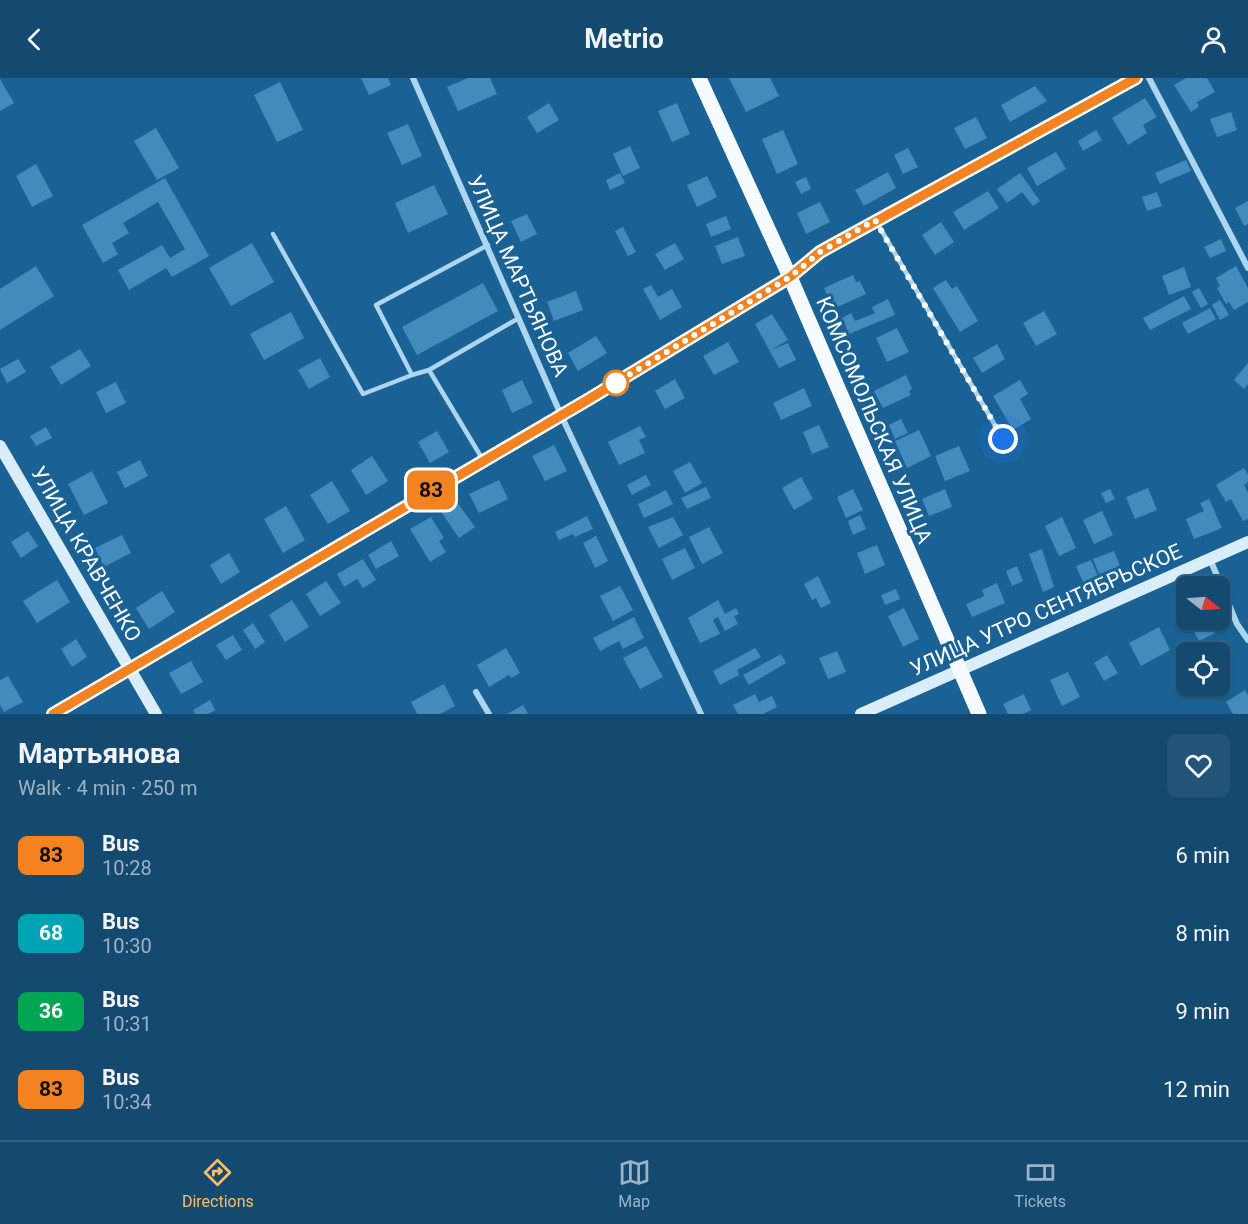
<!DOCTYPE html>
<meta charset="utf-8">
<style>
body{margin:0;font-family:Roboto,sans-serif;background:#215478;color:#f1f3f6;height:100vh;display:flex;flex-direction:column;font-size:22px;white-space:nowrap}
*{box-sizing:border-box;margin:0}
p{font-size:20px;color:#9db3c3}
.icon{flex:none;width:33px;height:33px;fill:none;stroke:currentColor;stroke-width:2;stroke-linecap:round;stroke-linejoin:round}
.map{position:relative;height:636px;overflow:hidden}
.sheet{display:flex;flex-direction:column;background:#144a70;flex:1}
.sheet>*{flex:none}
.badge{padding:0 12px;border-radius:9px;font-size:21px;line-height:39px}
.needle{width:39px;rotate:107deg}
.fabs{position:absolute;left:1176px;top:498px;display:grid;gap:12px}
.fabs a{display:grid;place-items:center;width:54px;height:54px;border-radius:9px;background:#144a70;box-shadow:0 2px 4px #0004,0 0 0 2px #336283;font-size:30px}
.you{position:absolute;width:30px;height:30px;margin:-15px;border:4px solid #fff;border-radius:50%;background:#1a73e8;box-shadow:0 0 0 9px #1a73e833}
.map>.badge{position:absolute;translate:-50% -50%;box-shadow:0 0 0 3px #fff}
.round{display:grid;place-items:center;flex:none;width:63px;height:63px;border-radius:9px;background:#215478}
.summary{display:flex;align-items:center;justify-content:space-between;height:102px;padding:0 18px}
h1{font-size:28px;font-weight:700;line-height:45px}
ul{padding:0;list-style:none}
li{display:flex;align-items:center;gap:18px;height:78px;padding:0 18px}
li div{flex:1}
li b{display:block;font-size:22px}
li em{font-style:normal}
li .badge{min-width:66px;font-weight:700;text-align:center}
header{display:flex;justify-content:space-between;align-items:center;height:78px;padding:0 18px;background:#144a70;font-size:27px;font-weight:700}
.tab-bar{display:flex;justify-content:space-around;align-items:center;height:84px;border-top:2px solid #336283;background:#144a70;font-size:16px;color:#9db3c3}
.tab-bar a{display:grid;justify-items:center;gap:3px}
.tab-bar .current{color:#ffbe6b}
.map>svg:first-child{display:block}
</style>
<header><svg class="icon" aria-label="back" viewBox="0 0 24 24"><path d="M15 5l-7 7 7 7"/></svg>Metrio<svg class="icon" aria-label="person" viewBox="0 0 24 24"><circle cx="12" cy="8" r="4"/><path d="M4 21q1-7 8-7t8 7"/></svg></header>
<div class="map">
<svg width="1248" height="636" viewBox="0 0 1248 636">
<rect width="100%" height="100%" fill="#1a6295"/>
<path fill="#438bbc" d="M 361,0 L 388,0 L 391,7 L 369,17 Z
M 468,0 L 490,0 L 497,16 L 458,33 L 447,9 Z
M 729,0 L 770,0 L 779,18 L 746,34 Z
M 1186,0 L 1207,0 L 1215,14 L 1197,24 L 1199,29 L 1191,34 L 1174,7 Z
M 0,1 L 14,25 L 0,33 Z
M 280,4 L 303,52 L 277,64 L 254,17 Z
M 1035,8 L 1047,23 L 1010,44 L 1001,27 Z
M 1145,20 L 1157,39 L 1143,47 L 1147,55 L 1128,67 L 1112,40 Z
M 549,25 L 559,42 L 537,55 L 527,39 Z
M 677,25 L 690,56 L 672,64 L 658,33 Z
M 1231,34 L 1237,52 L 1217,59 L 1210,41 Z
M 976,39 L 987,60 L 965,71 L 954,50 Z
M 408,46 L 422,78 L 402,87 L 387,55 Z
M 156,50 L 179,90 L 157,102 L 134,63 Z
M 783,52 L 798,86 L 777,96 L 762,61 Z
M 1096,52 L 1102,62 L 1083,73 L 1078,63 Z
M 630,68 L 640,90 L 623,98 L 613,76 Z
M 908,70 L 918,89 L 903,96 L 894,77 Z
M 1056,74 L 1066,91 L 1037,108 L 1027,90 Z
M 1186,82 L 1191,93 L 1160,106 L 1155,95 Z
M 36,86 L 53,118 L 32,129 L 16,98 Z
M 888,94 L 896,110 L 864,128 L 855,112 Z
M 620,95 L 625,105 L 610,112 L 606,102 Z
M 1020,95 L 1040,123 L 1033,128 L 1022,114 L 1007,125 L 997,111 Z
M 707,98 L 717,119 L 697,129 L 687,107 Z
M 806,99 L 811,111 L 801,116 L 795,104 Z
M 165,100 L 209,178 L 172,199 L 166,190 L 129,212 L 118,192 L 162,167 L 170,180 L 185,171 L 158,124 L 123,145 L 129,155 L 112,165 L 118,176 L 103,185 L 82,147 Z
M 434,107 L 448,136 L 408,155 L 395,125 Z
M 988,113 L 999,130 L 964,152 L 953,134 Z
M 1157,114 L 1162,128 L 1147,133 L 1142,119 Z
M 1248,123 L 1248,146 L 1244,148 L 1235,130 Z
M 820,124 L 830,144 L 806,156 L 797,135 Z
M 527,136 L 537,156 L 521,164 L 511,143 Z
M 726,138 L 731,151 L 711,159 L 706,146 Z
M 941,144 L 954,164 L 935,177 L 922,157 Z
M 623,149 L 636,174 L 628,178 L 615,153 Z
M 738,159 L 745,178 L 722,186 L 715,168 Z
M 1221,161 L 1226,173 L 1210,180 L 1204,169 Z
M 252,165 L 274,204 L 231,228 L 209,190 Z
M 675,165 L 684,181 L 665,192 L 655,176 Z
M 36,188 L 54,218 L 0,252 L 0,211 Z
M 1236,188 L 1248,210 L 1248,224 L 1234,232 L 1229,224 L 1226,226 L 1217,210 L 1220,208 L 1216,200 Z
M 1184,189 L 1191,209 L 1169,217 L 1162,198 Z
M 853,197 L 856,204 L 860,203 L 866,216 L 833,231 L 824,210 Z
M 946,202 L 952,211 L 957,208 L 978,243 L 960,254 L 933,210 Z
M 483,205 L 498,233 L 417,277 L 402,249 Z
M 651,207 L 658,219 L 672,211 L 682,229 L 660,242 L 643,211 Z
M 1199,210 L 1208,226 L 1201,230 L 1192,214 Z
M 576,213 L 583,232 L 554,243 L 547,224 Z
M 1184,218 L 1191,231 L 1150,252 L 1143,240 Z
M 888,221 L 895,237 L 849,256 L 842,240 L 851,235 L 855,243 L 875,235 L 872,229 Z
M 1220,222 L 1229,237 L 1220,242 L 1212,227 Z
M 1210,230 L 1216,241 L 1188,256 L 1182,245 Z
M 1044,233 L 1057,256 L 1036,268 L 1023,245 Z
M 291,234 L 304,260 L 264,282 L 250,256 Z
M 772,236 L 788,262 L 771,272 L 788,265 L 796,282 L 779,290 L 755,246 Z
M 897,250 L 909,274 L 887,284 L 876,260 Z
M 596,258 L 607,275 L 578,293 L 568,275 Z
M 728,264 L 739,284 L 714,297 L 703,278 Z
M 997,266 L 1005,281 L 982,295 L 973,280 Z
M 80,271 L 91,288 L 61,307 L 50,289 Z
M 320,280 L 330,299 L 309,311 L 298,292 Z
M 18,281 L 26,294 L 7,305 L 0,291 Z
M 1248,285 L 1248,306 L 1244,311 L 1234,302 Z
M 906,297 L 912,311 L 909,313 L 911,317 L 883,330 L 874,313 Z
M 675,301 L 685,320 L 665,331 L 655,313 Z
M 522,302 L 533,325 L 512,335 L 502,312 Z
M 1020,302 L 1028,316 L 1020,321 L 1031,341 L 1013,352 L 993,318 Z
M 116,304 L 126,325 L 106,335 L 96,314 Z
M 804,310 L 812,328 L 781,342 L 773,325 Z
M 901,341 L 908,355 L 895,361 L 889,347 Z
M 819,347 L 829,369 L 812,376 L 803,354 Z
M 640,348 L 646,359 L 639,362 L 645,375 L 619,387 L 608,364 Z
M 46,349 L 52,360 L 36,368 L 30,358 Z
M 919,352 L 931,378 L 907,390 L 895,363 Z
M 437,353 L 449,374 L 430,385 L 418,364 Z
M 554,367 L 567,393 L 545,403 L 532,378 Z
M 959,368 L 970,393 L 945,403 L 935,378 Z
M 372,378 L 388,403 L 366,417 L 351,392 Z
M 140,382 L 148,398 L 125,410 L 117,394 Z
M 690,384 L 702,405 L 685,415 L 673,393 Z
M 1244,390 L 1248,397 L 1248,404 L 1244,407 L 1248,415 L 1248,441 L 1243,443 L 1231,421 L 1226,424 L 1216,407 Z
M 92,393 L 108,425 L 84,437 L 68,406 Z
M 646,397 L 651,407 L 632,417 L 627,407 Z
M 801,399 L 813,421 L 794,432 L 782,410 Z
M 499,402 L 508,421 L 479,435 L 469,416 Z
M 332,403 L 350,433 L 328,446 L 310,417 Z
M 706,409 L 711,420 L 687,431 L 681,420 Z
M 1148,410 L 1157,432 L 1135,441 L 1126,419 Z
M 853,411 L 863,432 L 846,440 L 837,419 Z
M 945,411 L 952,429 L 929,438 L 922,421 Z
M 1110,411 L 1115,421 L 1106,425 L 1101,415 Z
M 666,412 L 673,426 L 644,440 L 638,426 Z
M 1209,421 L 1222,450 L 1194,461 L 1186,441 L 1204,433 L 1200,425 Z
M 457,424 L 475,449 L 459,460 L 442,435 Z
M 286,428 L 305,462 L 283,475 L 264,441 Z
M 1102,433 L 1113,457 L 1094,466 L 1083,442 Z
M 860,437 L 866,451 L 853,457 L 848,443 Z
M 587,438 L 593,451 L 575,459 L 573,456 L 559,462 L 555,454 Z
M 431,439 L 444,460 L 439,463 L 446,474 L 430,484 L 410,451 Z
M 673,439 L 683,457 L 659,470 L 648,449 Z
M 1062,439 L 1076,470 L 1059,478 L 1045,448 Z
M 709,449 L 723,475 L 702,486 L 689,459 Z
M 28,453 L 38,468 L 21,480 L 11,464 Z
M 122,457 L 131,475 L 104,489 L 95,470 Z
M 596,458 L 608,483 L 595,490 L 583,465 Z
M 391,463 L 399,478 L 376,491 L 368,477 Z
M 877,467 L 885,487 L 865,496 L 857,475 Z
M 685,470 L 695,490 L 672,502 L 662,481 Z
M 1042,471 L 1054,509 L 1043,514 L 1029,476 Z
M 1114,473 L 1120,488 L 1099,496 L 1093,481 Z
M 229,475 L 240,494 L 221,506 L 210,487 Z
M 363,481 L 376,502 L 363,510 L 357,501 L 344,509 L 337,496 Z
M 1091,482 L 1098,498 L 1083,504 L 1076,488 Z
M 1017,488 L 1023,503 L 1012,508 L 1006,493 Z
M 818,498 L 831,525 L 821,530 L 816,520 L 812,522 L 804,506 Z
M 57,502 L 70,524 L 37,545 L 23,523 Z
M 326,503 L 341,525 L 320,538 L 306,516 Z
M 997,505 L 1005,525 L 972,539 L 966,526 L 984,518 L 982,512 Z
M 620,508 L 633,532 L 613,543 L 600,518 Z
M 896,511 L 900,521 L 885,527 L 881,517 Z
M 162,513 L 175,534 L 149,551 L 136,530 Z
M 292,522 L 309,549 L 285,564 L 269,537 Z
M 718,522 L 725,536 L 736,530 L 739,536 L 734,538 L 738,546 L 725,553 L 718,539 L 713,542 L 720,556 L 700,565 L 688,540 Z
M 904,530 L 919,561 L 903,569 L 888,538 Z
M 634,539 L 644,560 L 623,571 L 619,563 L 600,573 L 593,560 Z
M 1188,542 L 1208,542 L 1215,555 L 1199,563 Z
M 253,545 L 265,564 L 255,571 L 243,552 Z
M 1159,549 L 1170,572 L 1141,588 L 1129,565 Z
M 233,557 L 242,572 L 226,582 L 216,567 Z
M 76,561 L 87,579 L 72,589 L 61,571 Z
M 646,568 L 663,599 L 640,611 L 623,580 Z
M 506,570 L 520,595 L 511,600 L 509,597 L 489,609 L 477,587 Z
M 755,570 L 761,579 L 737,592 L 739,597 L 720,607 L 713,593 Z
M 837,573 L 846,594 L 828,601 L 819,580 Z
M 781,576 L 786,585 L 749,607 L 743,597 Z
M 1107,577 L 1118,595 L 1104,603 L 1094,585 Z
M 191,583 L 203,604 L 181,616 L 169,595 Z
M 1068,594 L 1080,619 L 1062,628 L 1050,602 Z
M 8,598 L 23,624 L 4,634 L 0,627 L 0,602 Z
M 444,606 L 455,628 L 440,636 L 417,636 L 411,624 Z
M 1245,612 L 1248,617 L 1248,636 L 1233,636 L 1226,624 Z
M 755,616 L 759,624 L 772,618 L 777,629 L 763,636 L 738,636 L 733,627 Z
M 1024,616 L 1031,632 L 1023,636 L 1008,636 L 1003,626 Z
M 210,622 L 215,632 L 208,636 L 195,636 L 193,632 Z
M 523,627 L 528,636 L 507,636 Z"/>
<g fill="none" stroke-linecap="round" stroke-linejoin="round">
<path stroke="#add5f0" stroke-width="4.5" d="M 876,143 L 1003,361
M 273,156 L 363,316 L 412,297
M 488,167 L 376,227 L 412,297 L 429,292 L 519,240
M 429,292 L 483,382"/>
<path stroke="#add5f0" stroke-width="6" d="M 413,0 L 561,337 L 701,636
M 1149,0 L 1248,190
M 1210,481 L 1237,546 L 1248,562
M 476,614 L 489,636
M 53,636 L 589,321 L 790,199 L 820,174 L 1136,0"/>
<path stroke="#daedfb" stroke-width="12" d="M 0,368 L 156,636
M 861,636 L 1248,464"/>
<path stroke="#f5fbff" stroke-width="15" d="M 699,0 L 790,199 L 979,636"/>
</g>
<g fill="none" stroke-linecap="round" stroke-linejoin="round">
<g stroke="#fff" stroke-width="14">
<path id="line" d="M 53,636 L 589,321 L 790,199 L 820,174 L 1136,0"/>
</g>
<use href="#line" stroke="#f58220" stroke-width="9"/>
<path stroke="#fff" stroke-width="6" stroke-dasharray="0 10.8" d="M 616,305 L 609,309 L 790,199 L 820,174 L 875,142 L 1003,361"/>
</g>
<circle fill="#fff" stroke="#f58220" stroke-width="3" cx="616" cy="305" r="12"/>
<g text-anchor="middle" stroke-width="6" stroke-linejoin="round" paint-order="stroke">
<g font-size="21" fill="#fff" stroke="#1a6295">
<text transform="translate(518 198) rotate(66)" y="7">УЛИЦА МАРТЬЯНОВА</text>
<text transform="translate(874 342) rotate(67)" y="7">КОМСОМОЛЬСКАЯ УЛИЦА</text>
<text transform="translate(86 476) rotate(60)" y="7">УЛИЦА КРАВЧЕНКО</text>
<text transform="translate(1046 532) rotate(-24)" y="7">УЛИЦА УТРО СЕНТЯБРЬСКОЕ</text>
</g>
</g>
</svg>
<div class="fabs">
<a><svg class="needle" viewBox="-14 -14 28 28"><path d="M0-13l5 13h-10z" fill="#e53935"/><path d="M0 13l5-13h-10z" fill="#9db3c3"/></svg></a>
<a><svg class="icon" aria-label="locate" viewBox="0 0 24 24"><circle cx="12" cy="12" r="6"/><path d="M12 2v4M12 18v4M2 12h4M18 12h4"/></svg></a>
</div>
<div class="you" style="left:1003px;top:361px"></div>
<b class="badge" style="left:431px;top:412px;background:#f58220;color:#111">83</b>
</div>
<section class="sheet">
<div class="summary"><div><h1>Мартьянова</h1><p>Walk · 4 min · 250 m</p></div><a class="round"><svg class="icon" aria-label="heart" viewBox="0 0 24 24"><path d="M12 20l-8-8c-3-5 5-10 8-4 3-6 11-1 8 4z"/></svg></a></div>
<ul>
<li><span class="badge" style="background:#f58220;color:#111">83</span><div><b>Bus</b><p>10:28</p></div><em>6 min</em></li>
<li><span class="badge" style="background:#00a3b4;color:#fff">68</span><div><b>Bus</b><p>10:30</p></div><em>8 min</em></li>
<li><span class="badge" style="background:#00a651;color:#fff">36</span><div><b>Bus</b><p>10:31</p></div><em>9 min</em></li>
<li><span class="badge" style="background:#f58220;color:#111">83</span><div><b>Bus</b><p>10:34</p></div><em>12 min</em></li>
</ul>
</section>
<nav class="tab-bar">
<a class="current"><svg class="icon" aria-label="directions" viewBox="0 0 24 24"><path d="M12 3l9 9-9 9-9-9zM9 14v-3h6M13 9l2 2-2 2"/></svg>Directions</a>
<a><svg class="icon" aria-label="map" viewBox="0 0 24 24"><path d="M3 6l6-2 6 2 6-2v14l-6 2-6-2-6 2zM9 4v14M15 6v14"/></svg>Map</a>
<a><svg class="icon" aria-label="tickets" viewBox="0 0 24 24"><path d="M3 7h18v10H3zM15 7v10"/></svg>Tickets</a>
</nav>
